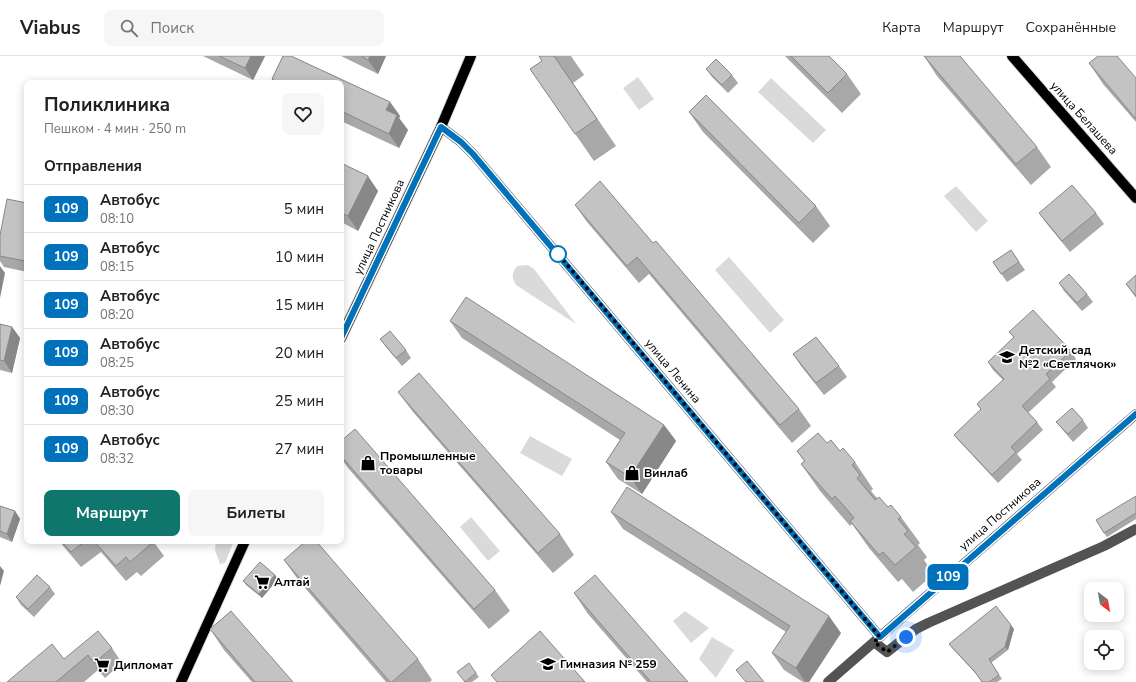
<!DOCTYPE html>
<html lang="ru">
<meta charset="utf-8">
<style>
body{margin:0;font-family:"Nunito Sans",sans-serif;background:#f6f6f6;color:#202124;height:100vh;display:flex;flex-direction:column;font-size:15px;white-space:nowrap}
*{box-sizing:border-box;margin:0}
p{font-size:13px;color:#757577}
.icon{flex:none;width:22px;height:22px;fill:none;stroke:currentColor;stroke-width:2;stroke-linecap:round;stroke-linejoin:round}
.map{position:relative;flex:1;overflow:hidden}
.panel{position:absolute;left:24px;top:24px;width:320px;height:464px;display:flex;flex-direction:column;background:#fff;border-radius:8px;box-shadow:0 2px 10px #0003}
.panel>*{flex:none}
.badge{padding:0 8px;border-radius:6px;font-size:14px;line-height:26px}
.needle{width:26px;rotate:149deg}
.fabs{position:absolute;left:1084px;top:526px;display:grid;gap:8px}
.fabs a{display:grid;place-items:center;width:40px;height:40px;border-radius:8px;background:#fff;box-shadow:0 2px 10px #0003;font-size:20px}
.you{position:absolute;width:20px;height:20px;margin:-10px;border:3px solid #fff;border-radius:50%;background:#1a73e8;box-shadow:0 0 0 6px #1a73e833}
.map>.badge{position:absolute;translate:-50% -50%;box-shadow:0 0 0 2px #fff}
h2{padding:0 20px;font-size:15px;line-height:36px}
.round{display:grid;place-items:center;flex:none;width:42px;height:42px;border-radius:8px;background:#f6f6f6}
.headline{display:flex;align-items:center;justify-content:space-between;height:68px;padding:0 20px}
h1{font-size:19px;font-weight:700;line-height:30px}
.cta{display:flex;gap:8px;margin-top:auto;padding:8px 20px}
.cta a{flex:1;height:46px;border-radius:8px;background:#0f766e;color:#fff;font-size:16px;font-weight:700;line-height:46px;text-align:center}
.cta a+a{background:#f6f6f6;color:#202124}
ul{padding:0;list-style:none}
li{display:flex;align-items:center;gap:12px;height:48px;padding:0 20px;border-top:1px solid #e0e0e0}
li div{flex:1}
li b{display:block;font-size:15px}
li em{font-style:normal}
li .badge{min-width:44px;font-weight:700;text-align:center}
header{display:flex;align-items:center;gap:24px;box-sizing:border-box;height:56px;padding:0 20px;background:#fff;border-bottom:1px solid #e0e0e0}
header strong{font-size:19px}
nav{display:flex;gap:22px;margin-inline-start:auto;font-size:14px}
.search{width:280px;height:36px;background:#f6f6f6;display:flex;align-items:center;gap:10px;box-sizing:border-box;padding:0 14px;border-radius:8px;color:#757577;font-size:15px}
.map>svg:first-child{display:block}
</style>
<header>
<strong>Viabus</strong>
<div class="search"><svg class="icon" aria-label="search" viewBox="0 0 24 24"><circle cx="10" cy="10" r="6"/><path d="M15 15l6 6"/></svg>Поиск</div>
<nav><a>Карта</a><a>Маршрут</a><a>Сохранённые</a></nav>
</header>
<div class="map">
<svg width="1136" height="626" viewBox="0 0 1136 626">
<rect width="100%" height="100%" fill="#fff"/>
<path fill="#dadada" d="M 638,21 L 654,43 L 639,54 L 623,32 Z
M 771,22 L 826,74 L 813,87 L 758,36 Z
M 956,130 L 988,165 L 976,176 L 944,140 Z
M 729,201 L 784,264 L 770,277 L 715,214 Z
M 528,209 L 534,213 L 576,268 L 516,229 C 511,221 512,217 517,210 Z
M 530,380 L 572,403 L 562,420 L 520,397 Z
M 471,461 L 500,495 L 488,505 L 460,471 Z
M 216,485 L 234,485 L 225,507 L 220,508 L 215,494 Z
M 685,555 L 709,572 L 691,587 L 673,565 Z
M 712,581 L 734,594 L 716,622 L 699,603 Z"/>
<g fill="none" stroke-linecap="round" stroke-linejoin="round">
<g stroke="#dbdbdb" stroke-width="12">
<path id="major" d="M 1012,0 L 1136,142
M 341,282 L 441,71 L 471,0
M 181,626 L 245,485"/>
</g>
<path stroke="#535353" stroke-width="10" d="M 441,71 L 461,86 L 473,98 L 880,581
M 874,586 L 887,596 L 916,573 L 928,567 L 1104,490 L 1136,473
M 828,626 L 1136,358"/>
<use href="#major" stroke="#000" stroke-width="10"/>
</g>
<path fill="#a8a8a8" d="M 203,0 L 265,0 L 253,24 Z
M 283,0 L 291,0 L 390,46 L 400,60 L 399,62 L 408,74 L 399,92 L 341,65 L 341,27 L 273,27 L 273,25 L 272,23 Z
M 341,0 L 386,0 L 378,18 Z
M 539,0 L 571,0 L 584,19 L 573,27 L 616,90 L 594,105 L 530,13 L 542,5 Z
M 785,0 L 829,0 L 847,18 L 861,38 L 842,57 Z
M 924,0 L 1037,91 L 1051,111 L 1031,129 L 937,20 Z
M 1089,7 L 1136,22 L 1136,66 L 1103,28 Z
M 706,13 L 732,19 L 738,27 L 728,37 L 712,21 Z
M 689,56 L 816,150 L 830,170 L 813,187 L 703,76 Z
M 341,107 L 378,135 L 358,175 L 343,167 L 341,165 Z
M 27,147 L 27,216 L 4,211 L 0,205 L 0,179 Z
M 575,149 L 653,187 L 799,353 L 811,370 L 792,387 L 649,218 L 639,227 L 587,166 Z
M 1039,157 L 1096,157 L 1104,168 L 1070,196 L 1047,168 Z
M 1011,194 L 1025,214 L 1007,226 L 993,206 Z
M 1136,219 L 1136,242 L 1126,228 Z
M 1059,227 L 1087,238 L 1093,246 L 1082,255 L 1064,235 Z
M 450,265 L 664,369 L 676,385 L 642,438 L 618,423 L 606,406 L 620,384 L 462,282 Z
M 0,268 L 12,271 L 20,282 L 12,317 L 0,314 Z
M 1009,276 L 1071,295 L 1076,303 L 1052,326 L 1056,331 L 1028,357 L 1037,366 L 1043,374 L 1017,398 L 1022,404 L 998,427 L 960,386 L 954,379 L 981,354 L 977,348 L 1003,324 L 993,314 L 988,306 L 1014,282 Z
M 380,283 L 406,294 L 411,302 L 402,310 L 386,291 Z
M 793,298 L 839,310 L 847,321 L 824,339 L 801,310 Z
M 398,336 L 560,478 L 574,499 L 553,517 L 413,356 Z
M 1083,364 L 1088,372 L 1073,386 L 1062,373 L 1056,366 Z
M 341,385 L 495,534 L 510,555 L 489,573 L 348,412 L 341,402 Z
M 827,387 L 840,395 L 855,406 L 873,433 L 871,435 L 877,442 L 901,461 L 920,487 L 918,489 L 927,501 L 924,504 L 934,518 L 913,536 L 902,523 L 898,526 L 869,492 L 852,468 L 850,470 L 820,435 L 801,408 L 804,405 L 797,395 Z
M 1136,440 L 1136,463 L 1107,481 L 1104,477 Z
M 0,450 L 15,455 L 20,463 L 12,486 L 0,481 Z
M 611,456 L 841,577 L 809,626 L 803,626 L 784,614 L 772,597 L 786,576 L 623,473 Z
M 59,485 L 153,485 L 164,500 L 141,520 L 137,516 L 126,525 L 101,496 L 81,511 Z
M 284,504 L 418,603 L 432,624 L 430,626 L 386,626 L 299,525 Z
M 275,519 L 278,523 L 262,542 L 246,529 L 243,525 Z
M 50,531 L 55,538 L 34,561 L 21,549 L 16,541 Z
M 574,537 L 688,626 L 647,626 L 588,558 Z
M 210,573 L 293,626 L 252,626 L 224,594 Z
M 1014,573 L 1008,594 L 991,607 L 1002,623 L 997,626 L 982,626 L 977,619 L 952,592 L 949,588 Z
M 112,592 L 122,607 L 105,622 L 98,614 L 84,626 L 7,626 L 64,603 Z
M 476,617 L 479,621 L 472,626 L 465,626 Z"/>
<path fill="#888" d="M 251,0 L 265,0 L 253,24 L 245,12 Z
M 370,0 L 386,0 L 378,18 L 368,4 Z
M 390,46 L 400,60 L 399,62 L 408,74 L 399,92 L 389,78 L 386,54 Z
M 368,120 L 378,135 L 358,175 L 348,160 Z
M 27,197 L 27,208 L 25,205 Z
M 0,210 L 5,217 L 0,242 Z
M 12,271 L 20,282 L 12,317 L 4,305 Z
M 664,369 L 676,385 L 642,438 L 630,421 Z
M 15,455 L 20,463 L 12,486 L 7,478 Z
M 0,510 L 4,515 L 0,530 Z
M 275,519 L 278,523 L 262,542 L 259,538 Z
M 829,560 L 841,577 L 809,626 L 805,626 L 796,612 Z
M 1011,569 L 1014,573 L 1008,594 L 1005,591 Z"/>
<path fill="#c3c3c3" stroke="#888" d="M 219,0 L 251,0 L 245,12 Z
M 283,0 L 291,0 L 390,46 L 386,54 L 397,59 L 389,78 L 341,55 L 341,27 L 273,27 L 274,24 L 272,23 Z
M 361,0 L 370,0 L 368,4 Z
M 539,0 L 554,0 L 597,63 L 575,78 L 530,13 L 542,5 Z
M 791,0 L 829,0 L 847,18 L 828,37 Z
M 924,0 L 960,0 L 1037,91 L 1016,108 Z
M 1098,0 L 1117,0 L 1136,22 L 1136,63 L 1089,7 Z
M 716,3 L 732,19 L 722,29 L 706,13 Z
M 706,39 L 816,150 L 799,167 L 689,56 Z
M 341,107 L 368,120 L 348,160 L 341,157 Z
M 600,125 L 653,187 L 656,185 L 799,353 L 780,369 L 637,201 L 627,210 L 575,149 Z
M 1072,129 L 1096,157 L 1062,185 L 1039,157 Z
M 7,143 L 27,147 L 27,197 L 25,205 L 0,200 L 0,179 Z
M 1011,194 L 1019,206 L 1001,218 L 993,206 Z
M 1069,218 L 1087,238 L 1077,247 L 1059,227 Z
M 1136,219 L 1136,240 L 1126,228 Z
M 466,241 L 664,369 L 630,421 L 606,406 L 625,377 L 450,265 Z
M 1033,254 L 1071,295 L 1046,318 L 1050,323 L 1022,350 L 1037,366 L 1011,391 L 1016,396 L 992,419 L 954,379 L 981,353 L 977,348 L 1004,323 L 988,306 L 1014,281 L 1009,276 Z
M 0,268 L 12,271 L 4,305 L 0,304 Z
M 390,275 L 406,294 L 396,302 L 380,283 Z
M 816,281 L 839,310 L 816,327 L 793,298 Z
M 419,317 L 560,478 L 538,497 L 398,336 Z
M 1072,352 L 1083,364 L 1068,378 L 1056,366 Z
M 355,373 L 495,534 L 474,553 L 341,400 L 341,385 Z
M 818,377 L 827,387 L 831,384 L 840,395 L 843,392 L 855,406 L 852,409 L 860,419 L 857,422 L 875,444 L 879,441 L 888,451 L 891,449 L 901,461 L 898,463 L 908,475 L 904,478 L 916,491 L 895,509 L 883,496 L 879,499 L 850,465 L 854,462 L 845,451 L 835,440 L 832,443 L 801,408 L 805,405 L 797,395 Z
M 627,431 L 829,560 L 796,612 L 772,597 L 790,570 L 611,456 Z
M 1136,440 L 1136,457 L 1104,477 L 1096,464 Z
M 0,450 L 15,455 L 7,478 L 0,475 Z
M 61,485 L 85,485 L 71,496 Z
M 94,485 L 153,485 L 153,486 L 130,506 L 126,501 L 116,510 Z
M 306,485 L 316,485 L 418,603 L 392,626 L 390,626 L 284,504 Z
M 260,506 L 275,519 L 259,538 L 243,525 Z
M 37,519 L 50,531 L 28,553 L 16,541 Z
M 595,519 L 688,626 L 651,626 L 574,537 Z
M 996,550 L 1011,569 L 1005,591 L 989,603 L 999,619 L 989,626 L 982,626 L 975,616 L 949,588 Z
M 231,555 L 293,626 L 255,626 L 210,573 Z
M 98,575 L 112,592 L 94,607 L 88,599 L 56,626 L 7,626 L 52,588 L 64,603 Z
M 540,575 L 585,626 L 497,626 L 491,619 Z
M 747,605 L 764,626 L 746,626 L 736,614 Z
M 469,607 L 476,617 L 465,626 L 457,616 Z"/>
<g fill="none" stroke-linecap="round" stroke-linejoin="round">
<g stroke="#fff" stroke-width="9">
<path id="line" d="M 341,282 L 441,71 L 461,86 L 473,98 L 880,581 L 1136,358"/>
</g>
<use href="#line" stroke="#0072bc" stroke-width="6"/>
<path stroke="#000" stroke-width="4" stroke-dasharray="0 7.2" d="M 558,198 L 554,193 L 880,581 L 874,586 L 887,596 L 906,581"/>
</g>
<defs>
<g id="school-bare" transform="scale(1.2)"><path d="M0-5L7-2L0 1L-7-2ZM-4 1L0 2.5L4 1V4Q0 6-4 4Z" fill="#000" stroke="#fff" stroke-width="2.5" paint-order="stroke"/></g>
<g id="shop-bare" transform="scale(1.2)"><path d="M-5-2.5h2.3a2.7 3.5 0 0 1 5.4 0H5L5.5 6h-11ZM-1.5-2.5h3a1.5 2.3 0 0 0-3 0Z" fill="#000" stroke="#fff" stroke-width="2.5" paint-order="stroke"/></g>
<g id="supermarket-bare" transform="scale(1.2)"><path d="M-6-5.5h2.5l.6 2H6L4.5 2H-2.5L-4.4-4H-6ZM-1.5 3.2a1.3 1.3 0 1 0 .1 0ZM3 3.2a1.3 1.3 0 1 0 .1 0Z" fill="#000" stroke="#fff" stroke-width="2.5" paint-order="stroke"/></g>
</defs>
<g fill-rule="evenodd">
<use href="#school-bare" x="1007" y="301"/>
<use href="#shop-bare" x="368" y="407"/>
<use href="#shop-bare" x="632" y="417"/>
<use href="#supermarket-bare" x="262" y="526"/>
<use href="#school-bare" x="548" y="608"/>
<use href="#supermarket-bare" x="102" y="609"/>
</g>
<circle fill="#fff" stroke="#0072bc" stroke-width="2" cx="558" cy="198" r="8"/>
<g text-anchor="middle" stroke-width="3.5" stroke-linejoin="round" paint-order="stroke">
<g font-size="12" fill="#000" stroke="#fff">
<text transform="translate(1084 62) rotate(48)" y="4">улица Белашева</text>
<text transform="translate(379 171) rotate(-65)" y="4">улица Постникова</text>
<text transform="translate(673 315) rotate(50)" y="4">улица Ленина</text>
<text transform="translate(1000 458) rotate(-41)" y="4">улица Постникова</text>
</g>
<g font-size="12" font-weight="bold" fill="#000" stroke="#fff" text-anchor="start">
<text x="1019" y="298">Детский сад<tspan x="1019" dy="14">№2 «Светлячок»</tspan></text>
<text x="380" y="404">Промышленные<tspan x="380" dy="14">товары</tspan></text>
<text x="644" y="421">Винлаб</text>
<text x="274" y="530">Алтай</text>
<text x="560" y="612">Гимназия № 259</text>
<text x="114" y="613">Дипломат</text>
</g>
</g>
</svg>
<div class="fabs">
<a><svg class="needle" viewBox="-14 -14 28 28"><path d="M0-13l5 13h-10z" fill="#e53935"/><path d="M0 13l5-13h-10z" fill="#757577"/></svg></a>
<a><svg class="icon" aria-label="locate" viewBox="0 0 24 24"><circle cx="12" cy="12" r="6"/><path d="M12 2v4M12 18v4M2 12h4M18 12h4"/></svg></a>
</div>
<div class="you" style="left:906px;top:581px"></div>
<b class="badge" style="left:948px;top:521px;background:#0072bc;color:#fff">109</b>
<section class="panel">
<div class="headline"><div><h1>Поликлиника</h1><p>Пешком · 4 мин · 250 m</p></div><a class="round"><svg class="icon" aria-label="heart" viewBox="0 0 24 24"><path d="M12 20l-8-8c-3-5 5-10 8-4 3-6 11-1 8 4z"/></svg></a></div>
<h2>Отправления</h2>
<ul>
<li><span class="badge" style="background:#0072bc;color:#fff">109</span><div><b>Автобус</b><p>08:10</p></div><em>5 мин</em></li>
<li><span class="badge" style="background:#0072bc;color:#fff">109</span><div><b>Автобус</b><p>08:15</p></div><em>10 мин</em></li>
<li><span class="badge" style="background:#0072bc;color:#fff">109</span><div><b>Автобус</b><p>08:20</p></div><em>15 мин</em></li>
<li><span class="badge" style="background:#0072bc;color:#fff">109</span><div><b>Автобус</b><p>08:25</p></div><em>20 мин</em></li>
<li><span class="badge" style="background:#0072bc;color:#fff">109</span><div><b>Автобус</b><p>08:30</p></div><em>25 мин</em></li>
<li><span class="badge" style="background:#0072bc;color:#fff">109</span><div><b>Автобус</b><p>08:32</p></div><em>27 мин</em></li>
</ul>
<div class="cta"><a>Маршрут</a><a>Билеты</a></div>
</section>
</div>
